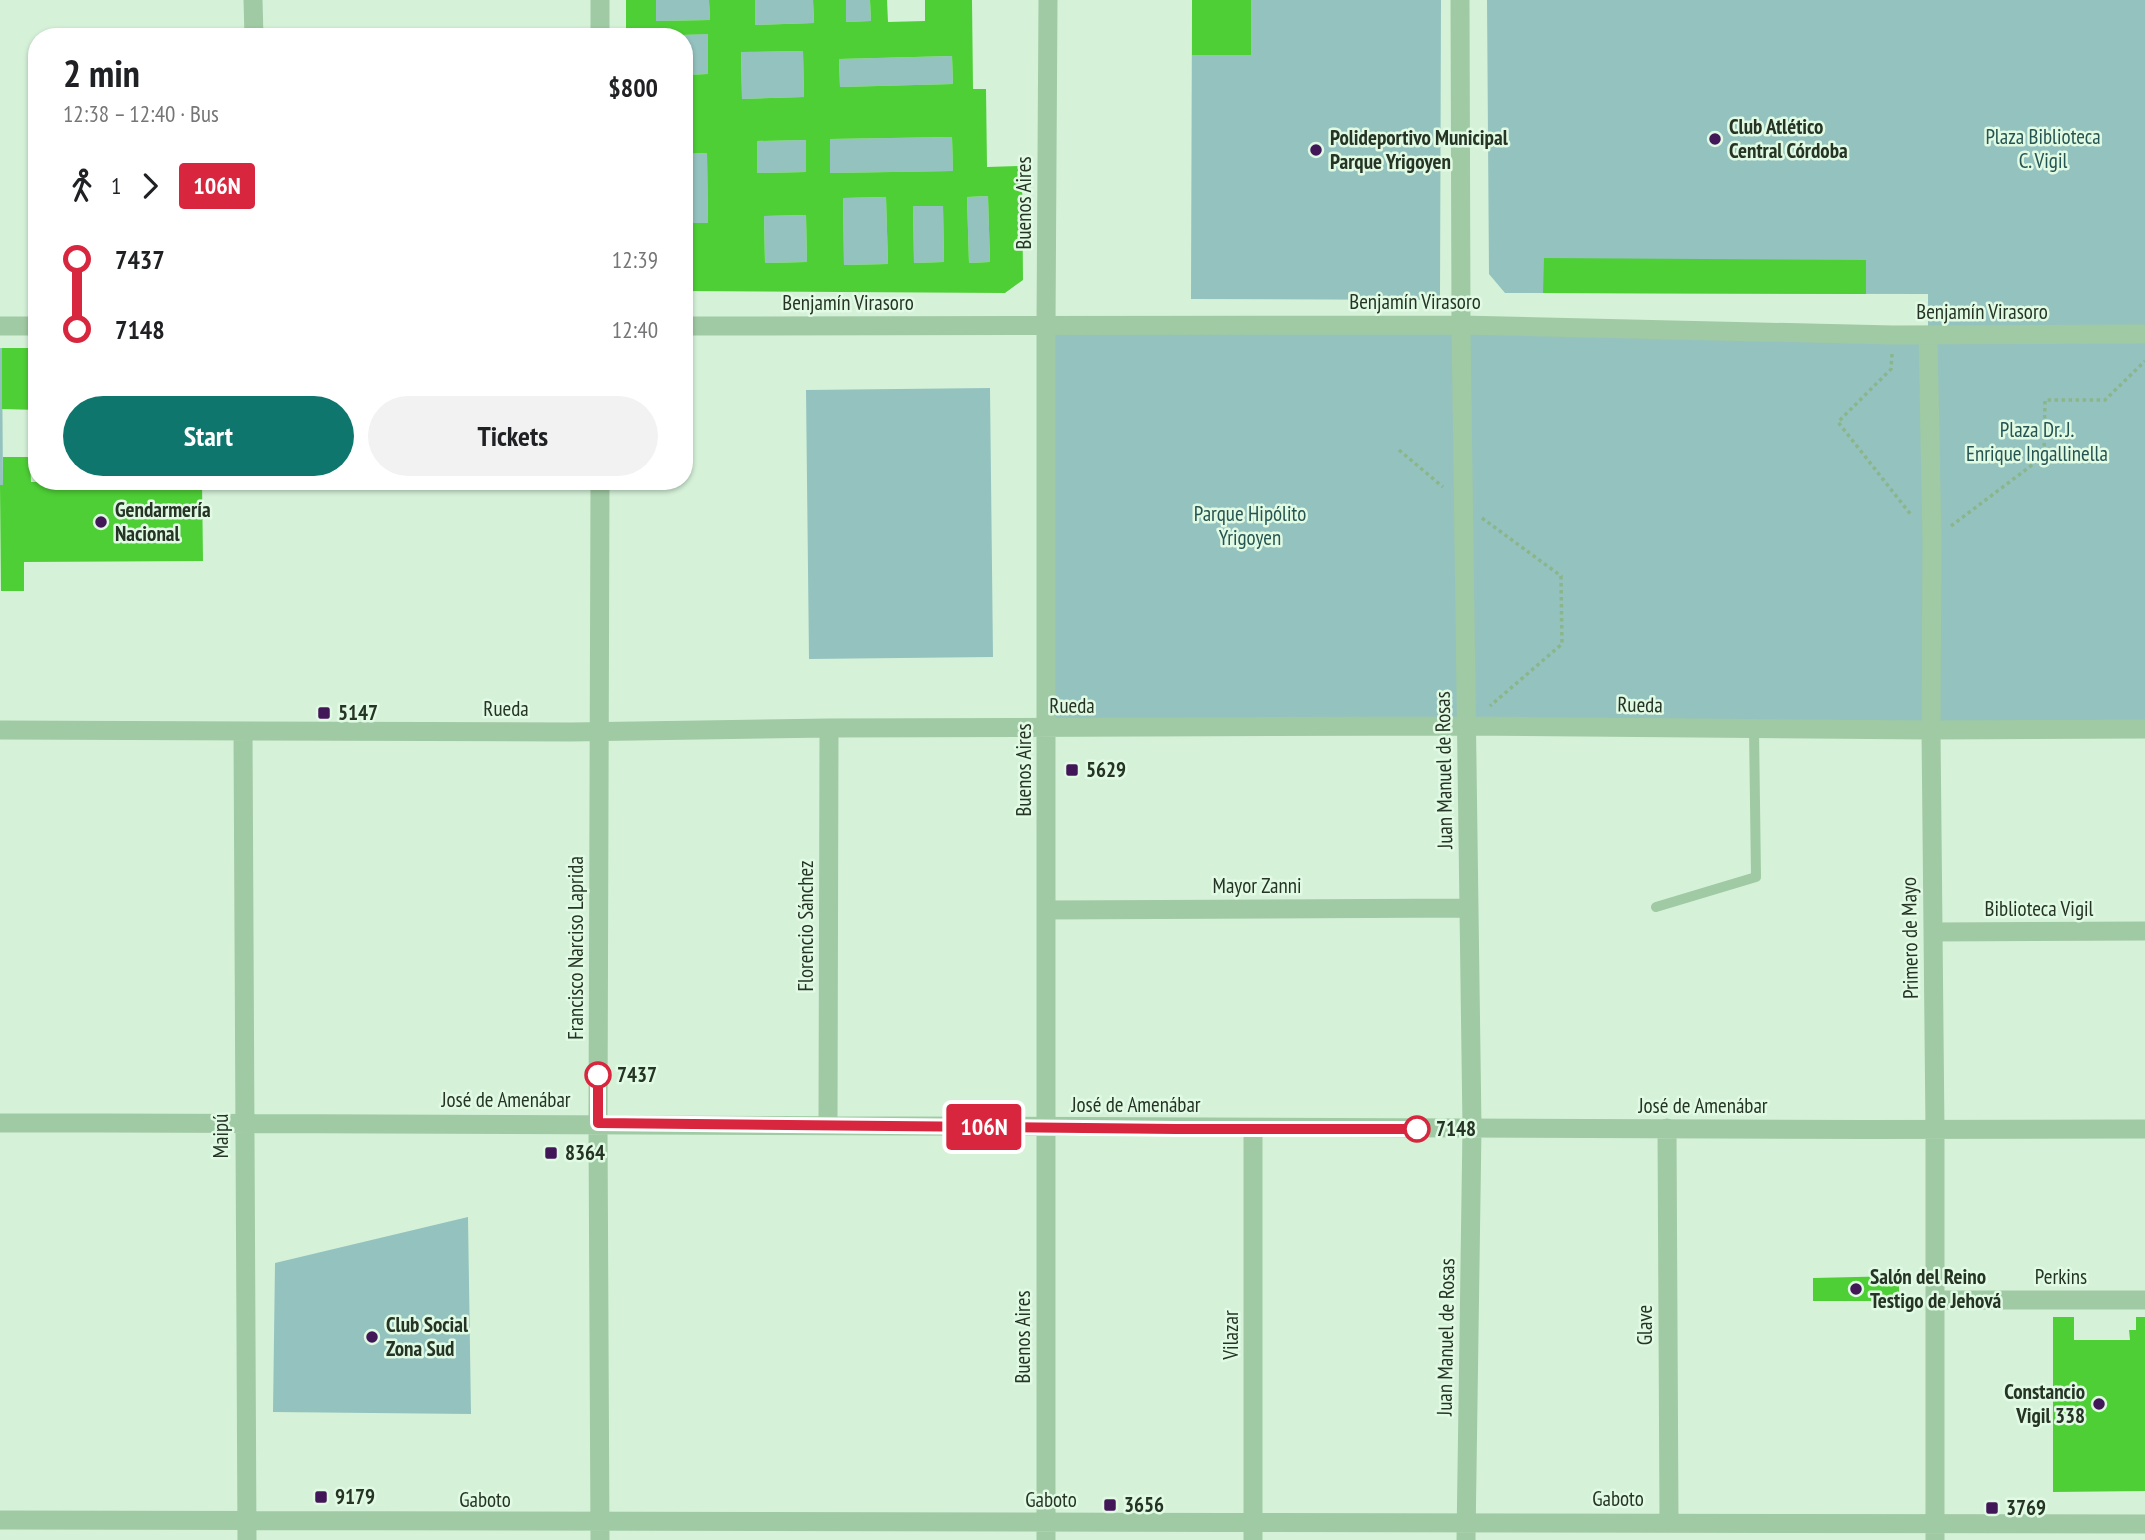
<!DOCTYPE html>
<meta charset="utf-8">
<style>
body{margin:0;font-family:"PT Sans Narrow",sans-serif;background:#f2f2f2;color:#202124;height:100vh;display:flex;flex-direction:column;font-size:26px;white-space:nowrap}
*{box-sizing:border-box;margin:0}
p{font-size:23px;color:#757577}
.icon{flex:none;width:38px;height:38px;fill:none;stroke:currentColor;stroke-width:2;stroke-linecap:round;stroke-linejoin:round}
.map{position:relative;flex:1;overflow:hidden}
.panel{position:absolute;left:28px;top:28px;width:665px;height:462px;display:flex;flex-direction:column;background:#fff;border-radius:28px;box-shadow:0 2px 5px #0004}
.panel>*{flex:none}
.badge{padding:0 14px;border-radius:5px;font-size:24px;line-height:46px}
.map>.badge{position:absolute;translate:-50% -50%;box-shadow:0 0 0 4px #fff}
.legs{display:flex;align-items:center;gap:10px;height:77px;padding:0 35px;font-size:23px}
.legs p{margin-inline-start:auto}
.summary{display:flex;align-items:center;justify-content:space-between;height:119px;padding:0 35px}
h1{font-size:38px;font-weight:600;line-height:52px}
.primary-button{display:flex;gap:14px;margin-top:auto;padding:14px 35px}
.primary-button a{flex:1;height:80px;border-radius:42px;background:#0f766e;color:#fff;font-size:28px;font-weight:600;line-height:80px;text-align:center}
.primary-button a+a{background:#f2f2f2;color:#202124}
ul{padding:0 35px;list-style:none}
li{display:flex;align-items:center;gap:24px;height:70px;font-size:26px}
li i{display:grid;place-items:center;width:10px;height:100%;margin:0 9px;background:currentColor}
li i::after{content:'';width:18px;height:18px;margin:-9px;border:5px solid;border-radius:50%;background:#fff}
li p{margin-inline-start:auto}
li:first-child i{background:linear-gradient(#0000 50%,currentColor 0)}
li:last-child i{background:linear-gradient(currentColor 50%,#0000 0)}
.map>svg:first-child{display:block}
</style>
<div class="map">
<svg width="2145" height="1540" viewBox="0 0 2145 1540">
<rect width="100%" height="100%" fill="#d5f2d9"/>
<path fill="#94c2bf" d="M 656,0 L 709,0 L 710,20 L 656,21 Z
M 755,0 L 813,0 L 814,23 L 755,25 Z
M 846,0 L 870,0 L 871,21 L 846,22 Z
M 1192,0 L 1441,0 L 1440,300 L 1191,299 Z
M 1487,0 L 2145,0 L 2145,729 L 1047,728 L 1046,325 L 1928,334 L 1928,294 L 1505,293 L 1489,274 Z
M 708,34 L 708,74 L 684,75 L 684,37 L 656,37 L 656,35 Z
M 803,51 L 804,97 L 742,99 L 741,52 Z
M 952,56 L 953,84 L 840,87 L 839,59 Z
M 952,137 L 953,171 L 830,173 L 830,139 Z
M 806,140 L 806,172 L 757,173 L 757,141 Z
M 707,153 L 708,223 L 684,223 L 684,154 Z
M 988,196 L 990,262 L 969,263 L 967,197 Z
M 886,197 L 888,264 L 844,265 L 843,198 Z
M 913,206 L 943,206 L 944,262 L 914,263 Z
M 806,215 L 807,262 L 765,263 L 764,216 Z
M 0,348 L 2,348 L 3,485 L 0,485 Z
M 990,388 L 993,657 L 809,659 L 806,390 Z
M 468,1217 L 471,1414 L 273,1412 L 275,1263 Z"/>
<path fill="#4ecf36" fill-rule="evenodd" d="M 626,0 L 656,0 L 656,21 L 710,20 L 709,0 L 755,0 L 755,25 L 814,23 L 813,0 L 846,0 L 846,22 L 871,21 L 870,0 L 887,0 L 888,22 L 925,21 L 925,0 L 972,0 L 973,89 L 986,89 L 987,167 L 1022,166 L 1023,280 L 1005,293 L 684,291 L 684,223 L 708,223 L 707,153 L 684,154 L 684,75 L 708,74 L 708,34 L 626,37 ZM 803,51 L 804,97 L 742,99 L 741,52 ZM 952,56 L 953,84 L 840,87 L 839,59 ZM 952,137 L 953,171 L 830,173 L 830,139 ZM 806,140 L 806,172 L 757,173 L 757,141 ZM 988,196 L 990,262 L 969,263 L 967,197 ZM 886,197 L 888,264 L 844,265 L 843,198 ZM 913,206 L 943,206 L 944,262 L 914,263 ZM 806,215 L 807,262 L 765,263 L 764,216 Z
M 1192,0 L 1251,0 L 1251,55 L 1192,55 Z
M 1544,258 L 1866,260 L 1866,294 L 1543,293 Z
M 2,348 L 37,348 L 37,410 L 2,409 Z
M 3,457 L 30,457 L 31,482 L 202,481 L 203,561 L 24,562 L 24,591 L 1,591 L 0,485 L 3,485 Z
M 1899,1276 L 1899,1301 L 1813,1301 L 1813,1278 Z
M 2053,1317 L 2074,1317 L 2074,1340 L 2130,1340 L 2129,1330 L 2136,1330 L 2136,1317 L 2145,1317 L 2145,1491 L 2053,1492 Z"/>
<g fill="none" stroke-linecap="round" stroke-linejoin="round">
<path stroke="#8bb68c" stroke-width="3.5" stroke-dasharray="3.5 3.5" stroke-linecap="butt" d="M 1892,354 L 1891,369 L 1838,422 L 1912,516
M 1399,450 L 1443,487
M 1482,518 L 1561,576 L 1562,644 L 1490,706
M 1951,526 L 2044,456 L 2045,400 L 2105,400 L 2145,361"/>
<path stroke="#a0caa3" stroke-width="10" d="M 1656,907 L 1756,877 L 1754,728"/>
<path stroke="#a0caa3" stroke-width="19" d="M 253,0 L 254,37
M 600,0 L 600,37
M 1460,0 L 1461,325 L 1472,1128 L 1466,1540
M 0,326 L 37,326
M 684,326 L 1461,325 L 1893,335 L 2145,334
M 1928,335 L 1932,541 L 1931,730 L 1935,1130 L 1935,1540
M 600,481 L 598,1123 L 600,1540
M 0,730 L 571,732 L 829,728 L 1467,726 L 1931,730 L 2145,729
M 243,731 L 247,1540
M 1046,910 L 1468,908
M 1933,932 L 2145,931
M 0,1123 C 715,1122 1430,1132 2145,1129
M 828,1125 L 829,728
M 1667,1128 L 1669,1521
M 1935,1300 L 2145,1300
M 0,1520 C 715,1523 1430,1522 2145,1524
M 1046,1540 L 1046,325 L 1048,0
M 1253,1540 L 1253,1129"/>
</g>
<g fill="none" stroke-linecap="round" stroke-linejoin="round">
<g stroke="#fff" stroke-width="16">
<path id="line-1" d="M 598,1075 L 598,1123 L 1176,1129 L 1417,1129"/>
</g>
<use href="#line-1" stroke="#d7263d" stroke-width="10"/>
</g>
<g fill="#421758" stroke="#e1fae4" stroke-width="2.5">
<circle cx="1715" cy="139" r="7"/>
<circle cx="1316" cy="150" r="7"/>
<circle cx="101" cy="522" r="7"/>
<rect x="317" y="706" width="14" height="14" rx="3.5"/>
<rect x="1065" y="763" width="14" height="14" rx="3.5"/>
<rect x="544" y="1146" width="14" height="14" rx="3.5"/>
<circle cx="1856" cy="1289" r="7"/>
<circle cx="372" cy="1337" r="7"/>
<circle cx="2099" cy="1404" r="7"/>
<rect x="314" y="1490" width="14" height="14" rx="3.5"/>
<rect x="1103" y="1498" width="14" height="14" rx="3.5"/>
<rect x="1985" y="1501" width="14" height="14" rx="3.5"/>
</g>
<g fill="#fff" stroke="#d7263d" stroke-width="3.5">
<circle cx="598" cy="1075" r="12"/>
<circle cx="1417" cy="1129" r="12"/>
</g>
<g text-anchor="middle" stroke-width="5" stroke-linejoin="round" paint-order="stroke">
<g font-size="21" font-weight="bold" fill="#253424" stroke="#e1fae4" text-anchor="start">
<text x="1729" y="134">Club Atlético<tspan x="1729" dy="24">Central Córdoba</tspan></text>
<text x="1330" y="145">Polideportivo Municipal<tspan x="1330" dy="24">Parque Yrigoyen</tspan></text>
<text x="115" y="517">Gendarmería<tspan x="115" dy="24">Nacional</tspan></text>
<text x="338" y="720">5147</text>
<text x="1086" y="777">5629</text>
<text x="565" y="1160">8364</text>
<text x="1870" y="1284">Salón del Reino<tspan x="1870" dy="24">Testigo de Jehová</tspan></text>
<text x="386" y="1332">Club Social<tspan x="386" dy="24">Zona Sud</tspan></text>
<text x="2085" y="1399" text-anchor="end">Constancio<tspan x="2085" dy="24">Vigil 338</tspan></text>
<text x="335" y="1504">9179</text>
<text x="1124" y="1512">3656</text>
<text x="2006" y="1515">3769</text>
</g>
<g font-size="21" fill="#265452" stroke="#e1fae4">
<text x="2043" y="144">Plaza Biblioteca<tspan x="2043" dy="24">C. Vigil</tspan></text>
<text x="2037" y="437">Plaza Dr. J.<tspan x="2037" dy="24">Enrique Ingallinella</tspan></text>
<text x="1250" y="521">Parque Hipólito<tspan x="1250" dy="24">Yrigoyen</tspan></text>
</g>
<g font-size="21" fill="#253424" stroke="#e1fae4">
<text transform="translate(1024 203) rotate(-90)" y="7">Buenos Aires</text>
<text x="1415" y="309">Benjamín Virasoro</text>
<text x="848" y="310">Benjamín Virasoro</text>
<text x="1982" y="319">Benjamín Virasoro</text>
<text transform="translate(1640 705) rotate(1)" y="7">Rueda</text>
<text x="1072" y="713">Rueda</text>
<text x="506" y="716">Rueda</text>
<text transform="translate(1024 770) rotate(-90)" y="7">Buenos Aires</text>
<text transform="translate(1444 770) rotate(-91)" y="7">Juan Manuel de Rosas</text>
<text x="1257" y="893">Mayor Zanni</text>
<text x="2039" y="916">Biblioteca Vigil</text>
<text transform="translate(806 926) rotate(-90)" y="7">Florencio Sánchez</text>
<text transform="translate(1910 938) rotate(-91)" y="7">Primero de Mayo</text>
<text transform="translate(576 948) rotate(-90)" y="7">Francisco Narciso Laprida</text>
<text x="506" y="1107">José de Amenábar</text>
<text x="1136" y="1112">José de Amenábar</text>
<text x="1703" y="1113">José de Amenábar</text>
<text transform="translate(221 1136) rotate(-90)" y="7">Maipú</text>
<text x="2061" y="1284">Perkins</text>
<text transform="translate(1645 1325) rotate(-90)" y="7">Glave</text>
<text transform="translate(1231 1335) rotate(-90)" y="7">Vilazar</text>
<text transform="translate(1023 1337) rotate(-90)" y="7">Buenos Aires</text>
<text transform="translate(1446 1337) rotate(-89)" y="7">Juan Manuel de Rosas</text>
<text x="1618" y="1506">Gaboto</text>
<text x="485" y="1507">Gaboto</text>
<text x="1051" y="1507">Gaboto</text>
</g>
<g font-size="21" font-weight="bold" fill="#253424" stroke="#e1fae4" text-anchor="start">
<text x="617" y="1082">7437</text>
<text x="1436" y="1136">7148</text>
</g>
</g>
</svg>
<b class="badge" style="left:984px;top:1127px;background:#d7263d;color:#fff">106N</b>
<section class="panel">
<div class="summary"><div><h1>2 min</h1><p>12:38 – 12:40 · Bus</p></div><b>$800</b></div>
<div class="legs"><svg class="icon" aria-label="walk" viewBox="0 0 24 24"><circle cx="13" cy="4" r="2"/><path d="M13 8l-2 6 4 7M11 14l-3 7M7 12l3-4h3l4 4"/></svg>1<svg class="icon" aria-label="forward" viewBox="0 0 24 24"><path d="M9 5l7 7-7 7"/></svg><b class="badge" style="background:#d7263d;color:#fff">106N</b></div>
<ul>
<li><i style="color:#d7263d"></i><b>7437</b><p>12:39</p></li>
<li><i style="color:#d7263d"></i><b>7148</b><p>12:40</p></li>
</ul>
<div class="primary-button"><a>Start</a><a>Tickets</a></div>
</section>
</div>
